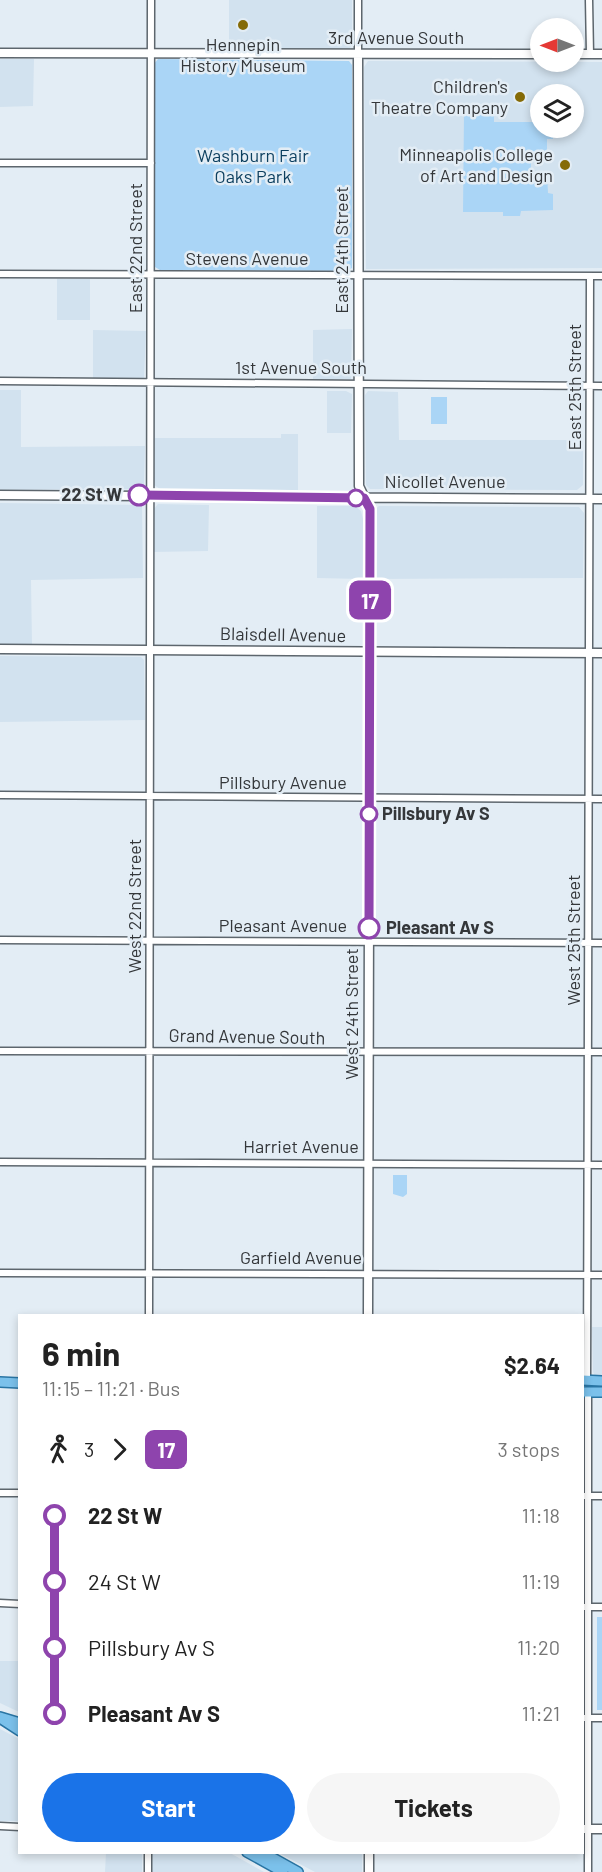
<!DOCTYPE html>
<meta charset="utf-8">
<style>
body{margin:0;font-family:Barlow,sans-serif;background:#f6f6f6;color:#222;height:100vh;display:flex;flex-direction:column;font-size:22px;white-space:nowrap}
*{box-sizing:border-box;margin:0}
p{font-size:20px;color:#767676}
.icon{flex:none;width:33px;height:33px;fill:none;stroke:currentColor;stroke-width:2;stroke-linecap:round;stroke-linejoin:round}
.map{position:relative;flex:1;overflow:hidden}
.side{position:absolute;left:18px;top:1314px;width:566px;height:540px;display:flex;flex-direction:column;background:#fff;border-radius:0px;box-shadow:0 3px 9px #0003}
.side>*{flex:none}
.badge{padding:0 12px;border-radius:9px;font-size:21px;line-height:39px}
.needle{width:39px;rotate:270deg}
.fabs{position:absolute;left:530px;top:18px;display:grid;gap:12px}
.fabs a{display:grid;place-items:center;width:54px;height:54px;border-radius:50%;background:#fff;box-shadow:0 3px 9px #0003;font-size:30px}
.map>.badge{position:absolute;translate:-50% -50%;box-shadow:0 0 0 3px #fff}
.legs{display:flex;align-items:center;gap:9px;height:66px;padding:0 24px;font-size:20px}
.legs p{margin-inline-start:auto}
.headline{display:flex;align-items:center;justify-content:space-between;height:102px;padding:0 24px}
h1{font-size:33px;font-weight:700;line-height:45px}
.primary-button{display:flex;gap:12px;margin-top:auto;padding:12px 24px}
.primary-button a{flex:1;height:69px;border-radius:36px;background:#1a73e8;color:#fff;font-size:24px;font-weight:700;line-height:69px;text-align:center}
.primary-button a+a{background:#f6f6f6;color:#222}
ul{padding:0 24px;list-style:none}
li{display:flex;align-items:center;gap:21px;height:66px;font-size:22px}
li i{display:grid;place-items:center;width:9px;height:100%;margin:0 8px;background:currentColor}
li i::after{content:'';width:15px;height:15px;margin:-8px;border:4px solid;border-radius:50%;background:#fff}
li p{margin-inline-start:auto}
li:first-child i{background:linear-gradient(#0000 50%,currentColor 0)}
li:last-child i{background:linear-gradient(currentColor 50%,#0000 0)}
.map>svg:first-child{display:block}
</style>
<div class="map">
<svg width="602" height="1872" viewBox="0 0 602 1872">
<rect width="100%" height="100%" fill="#e3edf5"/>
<path fill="#d2e2ef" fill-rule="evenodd" d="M 229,0 L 352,0 L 352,45 L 349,49 L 229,48 Z
M 0,59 L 34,59 L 33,106 L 0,107 Z
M 368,61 L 602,62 L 602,268 L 366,269 L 364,67 ZM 540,94 L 573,94 L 573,128 L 540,128 Z
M 57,279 L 90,279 L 90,320 L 57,320 Z
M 352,329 L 351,379 L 313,380 L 313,330 Z
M 93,330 L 146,331 L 144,379 L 93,378 Z
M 0,390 L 21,390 L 21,447 L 145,446 L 144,485 L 138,489 L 0,490 Z
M 327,391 L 346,391 L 352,394 L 351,433 L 327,433 Z
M 368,391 L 398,392 L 399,440 L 583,440 L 583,485 L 577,490 L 370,489 L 366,485 L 365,395 Z
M 281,434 L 298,434 L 298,490 L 160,489 L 154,485 L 155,438 L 281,438 Z
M 0,503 L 142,505 L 143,578 L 31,580 L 32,645 L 0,645 Z
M 158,504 L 209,505 L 208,551 L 153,552 L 153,510 Z
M 317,506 L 355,506 L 361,511 L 364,523 L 364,579 L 317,578 Z
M 379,506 L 579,507 L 584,513 L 583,578 L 373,579 L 374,510 Z
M 0,656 L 141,657 L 144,660 L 145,720 L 0,722 Z
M 592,1327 L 602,1327 L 602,1376 L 595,1376 L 593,1372 Z
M 0,1661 L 19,1661 L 19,1712 L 0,1703 Z
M 0,1729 L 19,1739 L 19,1821 L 0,1821 Z
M 106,1853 L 142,1853 L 142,1872 L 105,1872 Z
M 152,1853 L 230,1853 L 264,1872 L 152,1872 Z
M 279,1853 L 362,1853 L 362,1872 L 315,1872 Z"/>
<path fill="#aad5f6" d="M 158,59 L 349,61 L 352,65 L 352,268 L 347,271 L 160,270 L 155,267 L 153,65 Z
M 464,113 L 494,113 L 494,122 L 540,122 L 540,128 L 553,128 L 553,139 L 547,139 L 547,158 L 531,158 L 531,173 L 547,174 L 548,193 L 553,194 L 553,210 L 521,211 L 520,216 L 503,216 L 503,212 L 463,212 Z
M 431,397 L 447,397 L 447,424 L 431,424 Z
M 393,1175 L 407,1175 L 407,1194 L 403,1197 L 393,1194 Z
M 597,1617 L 602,1617 L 602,1710 L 597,1710 Z"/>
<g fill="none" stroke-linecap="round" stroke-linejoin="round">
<g stroke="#5d666d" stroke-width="9">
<path id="street" d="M 589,0 L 590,54
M 358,54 L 358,0
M 0,163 L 151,163
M 0,274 L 602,276
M 0,381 L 602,386
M 0,795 L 602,799
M 0,940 L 602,943
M 0,1051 L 602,1052
M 0,1162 L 602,1165
M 0,1273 L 602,1275
M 149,1316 L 151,0
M 587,1381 L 590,276
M 588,1392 L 588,1872
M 0,1493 L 20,1493
M 582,1496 L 602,1496
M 0,1603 L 20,1604
M 582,1607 L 602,1607
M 582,1718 L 602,1718
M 0,1826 L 20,1827
M 148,1872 L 148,1852"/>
</g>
<g stroke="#5d666d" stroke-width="11">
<path id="secondary" d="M 0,53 L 540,54
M 358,54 L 359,486 L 370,509 L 368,1316
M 573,54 L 602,54
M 0,495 L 602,499
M 0,649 L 602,653
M 582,1829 L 602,1829
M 369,1852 L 369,1872"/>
</g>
<g stroke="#2975a4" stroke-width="12">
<path id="primary" d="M 582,1380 L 602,1381
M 0,1382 L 20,1383
M 582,1392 L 602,1392
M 0,1717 L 20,1723
M 0,1718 L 20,1731
M 247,1852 L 283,1872
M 262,1852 L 298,1872"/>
</g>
<use href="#street" stroke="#fff" stroke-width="6"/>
<use href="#secondary" stroke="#fff" stroke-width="8"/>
<use href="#primary" stroke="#7bc1eb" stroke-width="9"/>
</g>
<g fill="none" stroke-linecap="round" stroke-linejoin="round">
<g stroke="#fff" stroke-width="14">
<path id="line-1" d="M 139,495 L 364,498 L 370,509 L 369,928"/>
</g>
<use href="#line-1" stroke="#8e44ad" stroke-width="9"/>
</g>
<g fill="#856b07" stroke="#e3edf5" stroke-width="2">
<circle cx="243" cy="25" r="6"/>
<circle cx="520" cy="97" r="6"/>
<circle cx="565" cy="165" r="6"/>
</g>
<g fill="#fff" stroke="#8e44ad" stroke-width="3">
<circle cx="139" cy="495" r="10"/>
<circle cx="356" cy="498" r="8"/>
<circle cx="369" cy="814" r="8"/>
<circle cx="369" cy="928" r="10"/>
</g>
<g text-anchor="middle" stroke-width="5" stroke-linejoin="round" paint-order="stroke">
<g font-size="18" fill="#34373a" stroke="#e3edf5">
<text x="396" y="44">3rd Avenue South</text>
<text transform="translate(136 248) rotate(-90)" y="6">East 22nd Street</text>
<text transform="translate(342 250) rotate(-90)" y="6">East 24th Street</text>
<text x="247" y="265">Stevens Avenue</text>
<text x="301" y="374">1st Avenue South</text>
<text transform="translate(575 387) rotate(-90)" y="6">East 25th Street</text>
<text x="445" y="488">Nicollet Avenue</text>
<text transform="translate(283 635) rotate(1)" y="6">Blaisdell Avenue</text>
<text x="283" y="789">Pillsbury Avenue</text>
<text transform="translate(135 906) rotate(-90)" y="6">West 22nd Street</text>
<text x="283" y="932">Pleasant Avenue</text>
<text transform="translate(574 940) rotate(-90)" y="6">West 25th Street</text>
<text transform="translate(352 1014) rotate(-90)" y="6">West 24th Street</text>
<text transform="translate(247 1037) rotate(1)" y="6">Grand Avenue South</text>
<text x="301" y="1153">Harriet Avenue</text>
<text x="301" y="1264">Garfield Avenue</text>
</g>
<g font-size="18" fill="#34373a" stroke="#e3edf5" text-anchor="end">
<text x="243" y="51" text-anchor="middle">Hennepin<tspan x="243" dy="21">History Museum</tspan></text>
<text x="508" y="93">Children's<tspan x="508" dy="21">Theatre Company</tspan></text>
<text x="553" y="161">Minneapolis College<tspan x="553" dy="21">of Art and Design</tspan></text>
</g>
<g font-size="18" fill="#0c3f5f" stroke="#e3edf5">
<text x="253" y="162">Washburn Fair<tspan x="253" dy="21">Oaks Park</tspan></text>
</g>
<g font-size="18" font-weight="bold" fill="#34373a" stroke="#e3edf5" text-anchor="start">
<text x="122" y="501" text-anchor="end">22 St W</text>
<text x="382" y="820">Pillsbury Av S</text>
<text x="386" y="934">Pleasant Av S</text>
</g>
</g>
</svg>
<div class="fabs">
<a><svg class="needle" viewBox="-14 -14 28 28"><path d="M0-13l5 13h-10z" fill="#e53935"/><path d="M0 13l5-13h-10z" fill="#767676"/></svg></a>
<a><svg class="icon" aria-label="layers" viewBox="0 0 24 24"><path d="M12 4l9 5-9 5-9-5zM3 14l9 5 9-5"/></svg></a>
</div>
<b class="badge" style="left:370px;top:600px;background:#8e44ad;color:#fff">17</b>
<section class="side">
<div class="headline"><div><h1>6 min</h1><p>11:15 – 11:21 · Bus</p></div><b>$2.64</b></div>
<div class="legs"><svg class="icon" aria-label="walk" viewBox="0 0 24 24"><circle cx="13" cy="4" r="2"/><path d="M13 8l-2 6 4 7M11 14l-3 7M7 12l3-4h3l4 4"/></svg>3<svg class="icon" aria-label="forward" viewBox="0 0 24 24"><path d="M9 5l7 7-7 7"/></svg><b class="badge" style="background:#8e44ad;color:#fff">17</b><p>3 stops</p></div>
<ul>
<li><i style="color:#8e44ad"></i><b>22 St W</b><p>11:18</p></li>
<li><i style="color:#8e44ad"></i><span>24 St W</span><p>11:19</p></li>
<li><i style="color:#8e44ad"></i><span>Pillsbury Av S</span><p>11:20</p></li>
<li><i style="color:#8e44ad"></i><b>Pleasant Av S</b><p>11:21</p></li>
</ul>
<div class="primary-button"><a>Start</a><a>Tickets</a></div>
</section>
</div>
